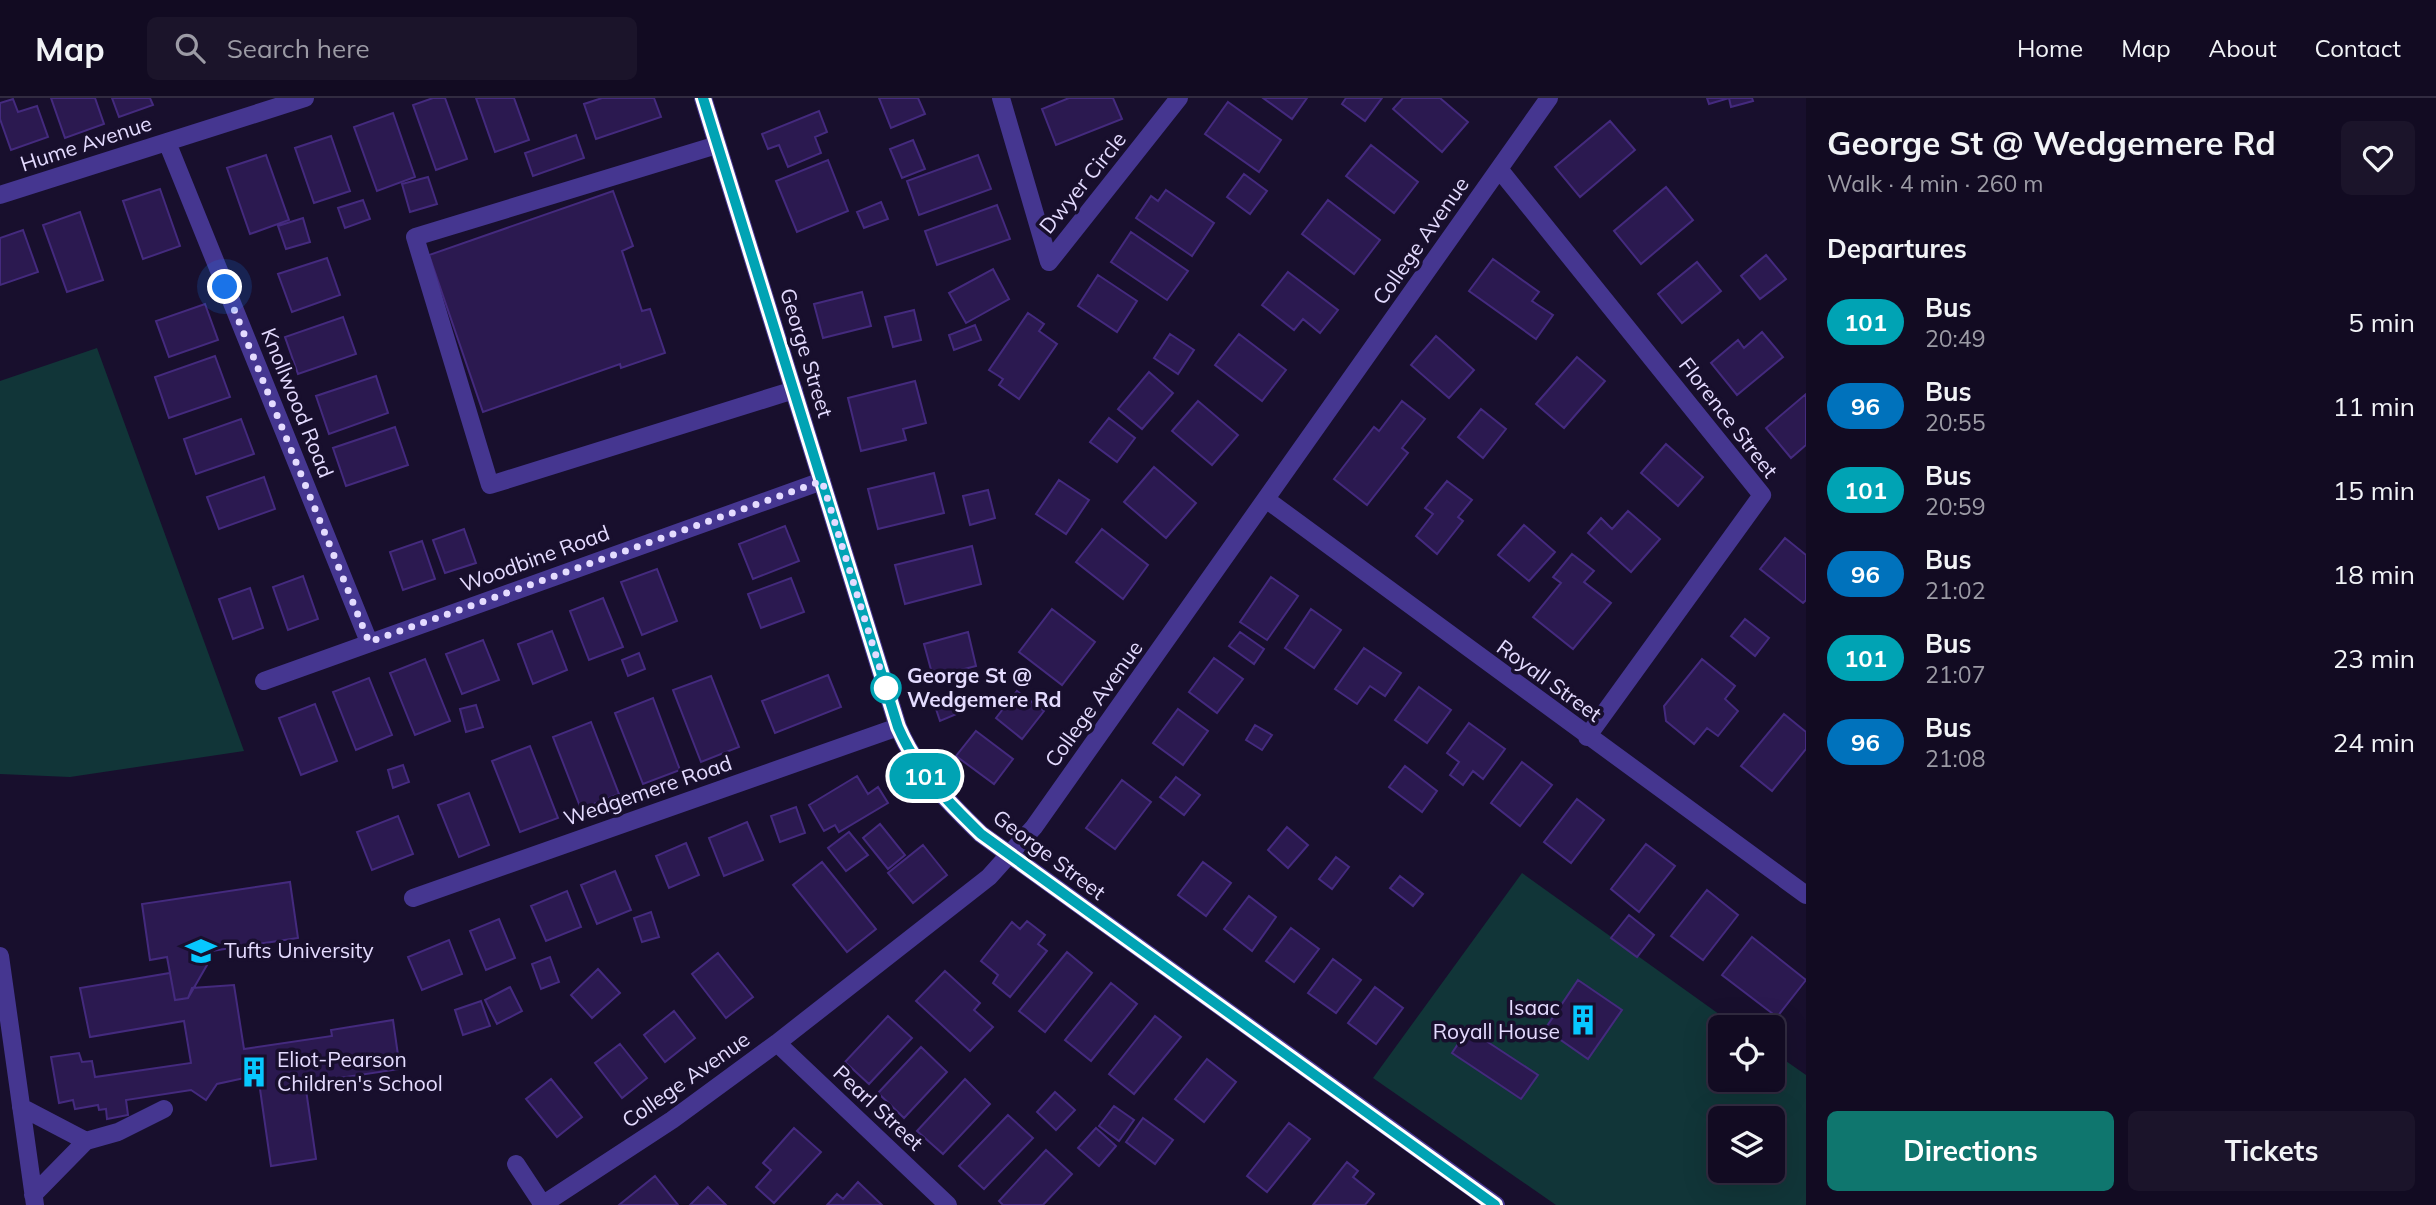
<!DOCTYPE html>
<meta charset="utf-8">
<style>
body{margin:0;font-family:Mulish,sans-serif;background:#1b142a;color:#f1f3f6;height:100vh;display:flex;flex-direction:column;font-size:26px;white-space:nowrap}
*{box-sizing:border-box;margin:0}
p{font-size:23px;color:#9c9ba5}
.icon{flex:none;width:38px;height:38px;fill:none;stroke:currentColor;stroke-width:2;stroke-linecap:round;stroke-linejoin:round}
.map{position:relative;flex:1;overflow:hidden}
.panel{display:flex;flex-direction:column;background:#120b22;width:630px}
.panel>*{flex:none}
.badge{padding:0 14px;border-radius:23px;font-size:24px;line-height:46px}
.controls{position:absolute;left:1708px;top:917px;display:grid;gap:14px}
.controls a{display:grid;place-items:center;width:77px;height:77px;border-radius:10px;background:#120b22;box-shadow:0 7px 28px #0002,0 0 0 2px #312b40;font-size:35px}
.you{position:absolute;width:35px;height:35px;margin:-18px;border:5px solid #fff;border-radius:50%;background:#1a73e8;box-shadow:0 0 0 10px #1a73e833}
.map>.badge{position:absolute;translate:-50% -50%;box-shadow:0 0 0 4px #fff}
h2{padding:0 21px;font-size:26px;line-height:63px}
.round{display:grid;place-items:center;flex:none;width:74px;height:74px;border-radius:10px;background:#1b142a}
.overview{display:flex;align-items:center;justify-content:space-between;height:119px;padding:0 21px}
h1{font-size:33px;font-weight:700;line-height:52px}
.action{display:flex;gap:14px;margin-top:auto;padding:14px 21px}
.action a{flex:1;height:80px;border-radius:10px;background:#0f766e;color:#fff;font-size:28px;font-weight:700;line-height:80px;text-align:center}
.action a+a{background:#1b142a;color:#f1f3f6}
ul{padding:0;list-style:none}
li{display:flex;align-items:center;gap:21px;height:84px;padding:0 21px}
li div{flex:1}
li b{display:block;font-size:26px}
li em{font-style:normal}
li .badge{min-width:77px;font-weight:700;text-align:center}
header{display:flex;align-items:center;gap:42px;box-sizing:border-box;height:98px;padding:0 35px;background:#120b22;border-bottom:2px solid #312b40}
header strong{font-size:33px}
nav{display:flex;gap:38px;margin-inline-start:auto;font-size:24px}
.search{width:490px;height:63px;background:#1b142a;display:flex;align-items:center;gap:18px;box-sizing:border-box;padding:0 24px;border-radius:10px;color:#9c9ba5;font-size:26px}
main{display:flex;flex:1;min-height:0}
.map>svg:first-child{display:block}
</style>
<header>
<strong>Map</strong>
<div class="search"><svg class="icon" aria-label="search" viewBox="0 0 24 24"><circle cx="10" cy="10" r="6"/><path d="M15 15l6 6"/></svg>Search here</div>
<nav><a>Home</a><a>Map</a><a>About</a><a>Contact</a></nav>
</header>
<main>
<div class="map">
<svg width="1806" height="1107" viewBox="0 0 1806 1107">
<rect width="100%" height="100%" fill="#180f2d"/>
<path fill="#113538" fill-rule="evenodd" d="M 97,250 L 244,653 L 70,679 L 0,676 L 0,283 Z
M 1522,775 L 1737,929 L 1720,929 L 1720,982 L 1773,982 L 1773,954 L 1806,977 L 1806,1107 L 1556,1107 L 1373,980 ZM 1720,1020 L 1773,1020 L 1773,1073 L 1720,1073 Z"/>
<path fill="#2b1950" stroke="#442a7e" stroke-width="2" d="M 51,0 L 95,0 L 104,26 L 65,40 Z
M 112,0 L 150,0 L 153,7 L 119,19 Z
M 433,0 L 445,0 L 467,61 L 436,72 L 413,7 Z
M 476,0 L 514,0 L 529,42 L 495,54 Z
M 602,0 L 654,0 L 661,19 L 596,41 L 584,6 Z
M 879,0 L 918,0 L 925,16 L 891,30 Z
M 1069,0 L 1113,0 L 1122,21 L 1056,47 L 1042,11 Z
M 1263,0 L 1307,0 L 1292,21 Z
M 1346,0 L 1382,0 L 1365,23 L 1342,6 Z
M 1403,0 L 1440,0 L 1468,24 L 1442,54 L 1393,11 Z
M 1707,0 L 1752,0 L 1753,3 L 1731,9 L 1729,0 L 1709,6 Z
M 13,1 L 18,14 L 37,8 L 48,39 L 11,52 L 0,21 L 0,5 Z
M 1228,4 L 1281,42 L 1259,74 L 1205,36 Z
M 819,13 L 827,34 L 815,39 L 821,55 L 788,69 L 779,47 L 768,51 L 762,36 Z
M 393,15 L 415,79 L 377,93 L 354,29 Z
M 1610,23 L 1635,52 L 1580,99 L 1555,69 Z
M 576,37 L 584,60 L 533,78 L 525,55 Z
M 331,38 L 350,93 L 314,105 L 295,50 Z
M 913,42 L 925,71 L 902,80 L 890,51 Z
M 1371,47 L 1418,84 L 1394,115 L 1346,78 Z
M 266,57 L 289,122 L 250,136 L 227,70 Z
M 978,57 L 991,91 L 919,117 L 907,83 Z
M 828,62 L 848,113 L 797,134 L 776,83 Z
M 1244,76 L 1267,93 L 1250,116 L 1227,99 Z
M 428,79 L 437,106 L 410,114 L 402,86 Z
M 1666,89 L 1693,122 L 1641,166 L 1614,133 Z
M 160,91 L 180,148 L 143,161 L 123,103 Z
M 1166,92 L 1214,125 L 1192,158 L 1136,120 L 1151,98 L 1158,103 Z
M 613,93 L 633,148 L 622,153 L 642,213 L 650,211 L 665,255 L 621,270 L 620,266 L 483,314 L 429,157 Z
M 363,102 L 370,121 L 345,130 L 338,110 Z
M 1328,102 L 1380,142 L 1354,176 L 1302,136 Z
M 881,104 L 888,121 L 864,130 L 857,114 Z
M 997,107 L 1010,141 L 937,167 L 925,133 Z
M 80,114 L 103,182 L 67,194 L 43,127 Z
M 303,120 L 310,144 L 286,151 L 278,128 Z
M 23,132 L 38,174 L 0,187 L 0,140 Z
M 1131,134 L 1188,173 L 1167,202 L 1111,164 Z
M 1766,157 L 1786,181 L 1760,201 L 1741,178 Z
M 327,160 L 340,197 L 292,214 L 278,176 Z
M 1493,161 L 1539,194 L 1532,203 L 1553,217 L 1536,241 L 1469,193 Z
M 1697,164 L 1721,193 L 1682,225 L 1658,196 Z
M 993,171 L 1009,201 L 966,225 L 949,195 Z
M 1288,174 L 1338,212 L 1320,235 L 1303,221 L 1294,232 L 1262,207 Z
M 1098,177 L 1137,203 L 1117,234 L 1078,208 Z
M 862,194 L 871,228 L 823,240 L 814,206 Z
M 205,206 L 218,242 L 169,259 L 156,223 Z
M 914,212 L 921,242 L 893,249 L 885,219 Z
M 1028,215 L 1044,226 L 1039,233 L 1057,246 L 1019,301 L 999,287 L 1003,281 L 989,272 Z
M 343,219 L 356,256 L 298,276 L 285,239 Z
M 975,227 L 981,242 L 954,252 L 949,237 Z
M 1762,234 L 1783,259 L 1737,297 L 1711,265 L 1738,242 L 1744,250 Z
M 1170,236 L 1194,252 L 1178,276 L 1154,260 Z
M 1239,236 L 1286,272 L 1262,303 L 1215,267 Z
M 1436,238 L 1474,272 L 1449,300 L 1411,267 Z
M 215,258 L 230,299 L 169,320 L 155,279 Z
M 1577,259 L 1605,283 L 1564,330 L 1536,306 Z
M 1149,274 L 1173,295 L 1142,331 L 1118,311 Z
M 376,278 L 388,315 L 329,336 L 316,298 Z
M 915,283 L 926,325 L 903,331 L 906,342 L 861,353 L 848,300 Z
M 1806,296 L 1806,347 L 1791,360 L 1766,330 Z
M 1198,303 L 1238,337 L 1212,367 L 1172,333 Z
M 1402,303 L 1425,321 L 1402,350 L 1408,355 L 1367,407 L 1334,381 L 1374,329 L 1379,333 Z
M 1481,311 L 1506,331 L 1483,360 L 1458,339 Z
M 1109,320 L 1135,340 L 1117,364 L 1090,344 Z
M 241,321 L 254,356 L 196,376 L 184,341 Z
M 395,329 L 408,367 L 346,388 L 333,350 Z
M 1666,346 L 1703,379 L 1678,408 L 1641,375 Z
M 1154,369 L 1196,405 L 1166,440 L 1124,404 Z
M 934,375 L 944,415 L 878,431 L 868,391 Z
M 264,379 L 275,411 L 219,431 L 207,399 Z
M 1059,382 L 1089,402 L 1066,436 L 1036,416 Z
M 1447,383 L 1472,402 L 1458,419 L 1463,423 L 1437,456 L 1416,438 L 1433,416 L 1425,410 Z
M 988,392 L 995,420 L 970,427 L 963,398 Z
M 1628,413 L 1660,441 L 1631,474 L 1588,435 L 1601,420 L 1612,431 Z
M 1524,427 L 1555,454 L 1529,483 L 1498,457 Z
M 785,428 L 799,463 L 753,481 L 739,446 Z
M 464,431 L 476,465 L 445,475 L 433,442 Z
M 1102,431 L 1148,467 L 1123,501 L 1076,464 Z
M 1785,440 L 1806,457 L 1806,502 L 1803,505 L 1760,471 Z
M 422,443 L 435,481 L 403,492 L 390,454 Z
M 972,448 L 981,486 L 905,506 L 895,467 Z
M 1572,456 L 1594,473 L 1584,484 L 1611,505 L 1573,551 L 1533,519 L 1561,485 L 1553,479 Z
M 657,471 L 677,523 L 642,537 L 621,484 Z
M 303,478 L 318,521 L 288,532 L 273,489 Z
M 1271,479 L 1298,498 L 1267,542 L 1240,524 Z
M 791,480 L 804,514 L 761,530 L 748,496 Z
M 250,490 L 263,530 L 233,541 L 219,501 Z
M 603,500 L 623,549 L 589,562 L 570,513 Z
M 1052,511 L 1095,544 L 1062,587 L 1019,554 Z
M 1311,511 L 1341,532 L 1314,570 L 1285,550 Z
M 1745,521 L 1769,540 L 1755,558 L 1731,538 Z
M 552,533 L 567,572 L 533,586 L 518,546 Z
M 968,534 L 976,568 L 933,579 L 924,546 Z
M 1240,534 L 1264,551 L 1254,566 L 1229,548 Z
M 483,542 L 499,582 L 462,596 L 446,556 Z
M 1364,550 L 1401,575 L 1385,598 L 1370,588 L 1357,606 L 1335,591 Z
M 639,555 L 645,571 L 628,578 L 622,562 Z
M 1214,560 L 1243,581 L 1217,615 L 1189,594 Z
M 425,561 L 450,623 L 415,637 L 390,575 Z
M 1702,561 L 1735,588 L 1725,601 L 1738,613 L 1718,638 L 1707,630 L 1694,646 L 1666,623 L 1664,608 Z
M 828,577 L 841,609 L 775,635 L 762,603 Z
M 711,578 L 739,649 L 701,664 L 673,592 Z
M 369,580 L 392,637 L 356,652 L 333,594 Z
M 1419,589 L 1451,612 L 1427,645 L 1395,622 Z
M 1017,593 L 1044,613 L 1022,641 L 996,620 Z
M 952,595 L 959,615 L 940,623 L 933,602 Z
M 653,600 L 680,672 L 643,686 L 615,615 Z
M 315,606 L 337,663 L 301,677 L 279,620 Z
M 476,607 L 483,629 L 466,634 L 460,611 Z
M 1178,611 L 1208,633 L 1183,667 L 1153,645 Z
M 1784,616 L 1806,634 L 1806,651 L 1772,693 L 1741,668 Z
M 591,624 L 619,696 L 581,711 L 553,639 Z
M 1469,625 L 1505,651 L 1483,681 L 1473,673 L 1463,687 L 1450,677 L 1459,664 L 1447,655 Z
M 1255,627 L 1272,637 L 1262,652 L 1246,642 Z
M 976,633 L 1013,661 L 994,686 L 956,658 Z
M 530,648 L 558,720 L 520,734 L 492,663 Z
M 1522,664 L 1552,687 L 1520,728 L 1491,705 Z
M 403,667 L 409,684 L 393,690 L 388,672 Z
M 1405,668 L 1437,693 L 1422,714 L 1389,689 Z
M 857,678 L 868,696 L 878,689 L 888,705 L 839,734 L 835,727 L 824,733 L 809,707 Z
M 1176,679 L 1200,697 L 1184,717 L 1160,699 Z
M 1122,682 L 1151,704 L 1115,751 L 1086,730 Z
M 469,695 L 489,747 L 459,759 L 438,707 Z
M 1577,701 L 1604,722 L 1571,765 L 1544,744 Z
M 796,709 L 805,735 L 780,744 L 771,718 Z
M 398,718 L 413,756 L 372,772 L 357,734 Z
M 747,724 L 763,762 L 724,778 L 709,740 Z
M 880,726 L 905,757 L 888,771 L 863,740 Z
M 1287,729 L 1308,747 L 1288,770 L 1268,752 Z
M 849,734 L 868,757 L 846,773 L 828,750 Z
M 686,745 L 699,777 L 669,790 L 656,758 Z
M 1646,746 L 1675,768 L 1639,814 L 1611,791 Z
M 923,747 L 947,777 L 913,805 L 888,775 Z
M 1336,759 L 1349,769 L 1332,791 L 1319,781 Z
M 822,764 L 876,831 L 847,854 L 793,787 Z
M 1203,764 L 1231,785 L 1206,818 L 1178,797 Z
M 615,773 L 631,812 L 597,826 L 581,787 Z
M 1400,778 L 1423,796 L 1413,808 L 1390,790 Z
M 290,784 L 298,840 L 205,854 L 207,867 L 188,900 L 175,902 L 167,859 L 150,862 L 142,806 Z
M 1707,792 L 1738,817 L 1703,862 L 1671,838 Z
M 567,793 L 581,829 L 546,843 L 531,808 Z
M 1249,798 L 1276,819 L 1252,853 L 1224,831 Z
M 651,814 L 659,839 L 642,844 L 634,820 Z
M 1629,817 L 1654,837 L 1637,859 L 1611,840 Z
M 499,821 L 515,860 L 486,872 L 470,833 Z
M 1027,823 L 1045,837 L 1038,846 L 1047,853 L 1010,899 L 993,885 L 998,877 L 981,863 L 1012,824 L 1020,831 Z
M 1291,830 L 1319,851 L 1294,884 L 1266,863 Z
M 1752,839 L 1806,882 L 1777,919 L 1722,877 Z
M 449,842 L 462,876 L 422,892 L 408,859 Z
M 1067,854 L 1092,875 L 1045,934 L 1019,913 Z
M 718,855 L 753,899 L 726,920 L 692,876 Z
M 550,859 L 559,884 L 541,891 L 532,866 Z
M 1333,861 L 1361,882 L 1336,915 L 1308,895 Z
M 598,871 L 620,895 L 592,920 L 571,897 Z
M 945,873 L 980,905 L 974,912 L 993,929 L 970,953 L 916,903 Z
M 170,875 L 175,902 L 188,900 L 192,890 L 234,887 L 244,951 L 332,938 L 331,932 L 393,922 L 400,971 L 305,985 L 316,1061 L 271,1068 L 258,977 L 217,986 L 206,1002 L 191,992 L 126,1002 L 128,1017 L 107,1021 L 106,1011 L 99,1012 L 98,1007 L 75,1011 L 73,1002 L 59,1005 L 51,959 L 79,955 L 82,964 L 92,963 L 95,979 L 191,965 L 184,923 L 90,939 L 80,890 Z
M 1578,882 L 1622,912 L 1588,961 L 1545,931 Z
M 1111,885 L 1137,906 L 1091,963 L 1065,942 Z
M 510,889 L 522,913 L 497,926 L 485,902 Z
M 1375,889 L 1403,910 L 1376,946 L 1348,925 Z
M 481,903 L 490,928 L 463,937 L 455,912 Z
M 674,913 L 695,940 L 665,964 L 644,937 Z
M 888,918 L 912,940 L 869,986 L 845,964 Z
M 1155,918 L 1181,939 L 1134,996 L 1109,976 Z
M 1468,931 L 1538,977 L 1521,1001 L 1452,955 Z
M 620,946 L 647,980 L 622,1000 L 595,965 Z
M 921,949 L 947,974 L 904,1020 L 878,995 Z
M 1207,961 L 1236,984 L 1204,1024 L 1175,1001 Z
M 551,981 L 582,1019 L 557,1039 L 526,1001 Z
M 965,981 L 990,1006 L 943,1056 L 917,1033 Z
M 1055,994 L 1075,1012 L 1056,1032 L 1037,1014 Z
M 1114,1008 L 1134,1022 L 1119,1043 L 1099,1028 Z
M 1008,1017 L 1033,1040 L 984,1091 L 959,1068 Z
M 1143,1020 L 1173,1042 L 1155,1066 L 1126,1044 Z
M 1289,1025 L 1310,1041 L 1267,1094 L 1247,1078 Z
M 794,1030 L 821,1054 L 774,1105 L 756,1089 L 771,1072 L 763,1065 Z
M 1096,1030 L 1116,1048 L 1099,1068 L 1078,1050 Z
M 1046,1052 L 1072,1076 L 1043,1107 L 1003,1107 L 999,1103 Z
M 1347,1064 L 1358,1073 L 1353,1079 L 1374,1096 L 1365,1107 L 1313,1107 Z
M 655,1078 L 678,1107 L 619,1107 Z
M 858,1084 L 882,1107 L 827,1107 L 837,1096 L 843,1101 Z
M 708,1089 L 726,1107 L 690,1107 Z"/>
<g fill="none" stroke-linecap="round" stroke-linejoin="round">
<path stroke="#453690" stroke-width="18" d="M 703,0 L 898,629 C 917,673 946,702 981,736 L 1496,1107
M 1001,0 L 1049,164 L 1179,0
M 167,44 L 369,544
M 717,47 L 415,139 L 490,387 L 794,292
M 1499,71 L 1762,397 L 1587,639
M 0,97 L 305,0
M 1267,402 L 1806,797
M 264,583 L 822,383
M 413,800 L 898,629
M 0,858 L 35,1107
M 777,945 L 948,1107
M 21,1009 L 86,1043 L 33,1097
M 86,1043 L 118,1034 L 164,1011
M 516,1066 L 543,1107
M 542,1107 L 672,1022 L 777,945 L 989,779 L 1034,729 L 1549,0"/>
</g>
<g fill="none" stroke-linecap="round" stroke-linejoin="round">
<g stroke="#fff" stroke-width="16">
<path id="line" d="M 703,0 L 898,629 C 917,673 946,702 981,736 L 1495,1107"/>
</g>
<use href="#line" stroke="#00a3b4" stroke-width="10"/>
<path stroke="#e4dbff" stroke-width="7" stroke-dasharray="0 12.6" d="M 225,189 L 369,544 L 822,383 L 886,590"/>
</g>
<defs>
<g id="university-bare" transform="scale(2.415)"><path d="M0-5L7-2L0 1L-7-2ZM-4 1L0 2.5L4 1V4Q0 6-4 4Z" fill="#07c8ff" stroke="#180f2d" stroke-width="2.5" paint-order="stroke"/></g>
<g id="building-bare" transform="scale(2.415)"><path d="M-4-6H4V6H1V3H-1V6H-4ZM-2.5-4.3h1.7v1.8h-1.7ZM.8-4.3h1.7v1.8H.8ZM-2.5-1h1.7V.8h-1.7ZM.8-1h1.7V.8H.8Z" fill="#07c8ff" stroke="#180f2d" stroke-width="2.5" paint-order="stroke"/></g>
</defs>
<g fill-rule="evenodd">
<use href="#university-bare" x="201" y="853"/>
<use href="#building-bare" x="1583" y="922"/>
<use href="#building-bare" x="254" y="974"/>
</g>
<circle fill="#fff" stroke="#00a3b4" stroke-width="3.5" cx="886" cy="590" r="14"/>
<g text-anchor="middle" stroke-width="7" stroke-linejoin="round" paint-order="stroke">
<g font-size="21" fill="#e4dbff" stroke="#180f2d">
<text transform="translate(86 46) rotate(-18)" y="7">Hume Avenue</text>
<text transform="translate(1083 85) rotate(-51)" y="7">Dwyer Circle</text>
<text transform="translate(1421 143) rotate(-55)" y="7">College Avenue</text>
<text transform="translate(806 255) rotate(73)" y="7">George Street</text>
<text transform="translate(297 305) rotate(68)" y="7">Knollwood Road</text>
<text transform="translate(1728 320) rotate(52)" y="7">Florence Street</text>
<text transform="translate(535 461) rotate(-20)" y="7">Woodbine Road</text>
<text transform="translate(1549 583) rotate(36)" y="7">Royall Street</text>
<text transform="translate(1094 606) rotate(-54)" y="7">College Avenue</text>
<text transform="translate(648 693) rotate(-19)" y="7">Wedgemere Road</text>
<text transform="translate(1049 757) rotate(37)" y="7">George Street</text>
<text transform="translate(686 982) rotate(-35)" y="7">College Avenue</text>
<text transform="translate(878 1010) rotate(43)" y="7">Pearl Street</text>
</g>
<g font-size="21" font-weight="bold" fill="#e4dbff" stroke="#180f2d" text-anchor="start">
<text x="907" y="585">George St @<tspan x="907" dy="24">Wedgemere Rd</tspan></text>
</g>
<g font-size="21" fill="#e4dbff" stroke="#180f2d" text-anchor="start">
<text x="224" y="860">Tufts University</text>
<text x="1560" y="917" text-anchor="end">Isaac<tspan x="1560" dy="24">Royall House</tspan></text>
<text x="277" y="969">Eliot-Pearson<tspan x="277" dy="24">Children's School</tspan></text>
</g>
</g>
</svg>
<div class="controls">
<a><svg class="icon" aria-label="locate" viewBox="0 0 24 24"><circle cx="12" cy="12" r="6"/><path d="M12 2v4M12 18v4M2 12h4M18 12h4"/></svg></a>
<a><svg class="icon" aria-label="layers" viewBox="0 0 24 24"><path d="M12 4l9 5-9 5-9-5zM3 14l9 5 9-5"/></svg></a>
</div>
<div class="you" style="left:225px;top:189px"></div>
<b class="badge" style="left:925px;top:678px;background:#00a3b4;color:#fff">101</b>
</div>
<section class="panel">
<div class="overview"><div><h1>George St @ Wedgemere Rd</h1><p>Walk · 4 min · 260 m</p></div><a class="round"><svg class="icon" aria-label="heart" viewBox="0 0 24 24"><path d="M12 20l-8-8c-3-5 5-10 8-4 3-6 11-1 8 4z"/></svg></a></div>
<h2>Departures</h2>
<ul>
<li><span class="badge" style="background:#00a3b4;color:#fff">101</span><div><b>Bus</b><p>20:49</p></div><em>5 min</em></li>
<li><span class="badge" style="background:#0072bc;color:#fff">96</span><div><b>Bus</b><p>20:55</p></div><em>11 min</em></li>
<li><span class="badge" style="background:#00a3b4;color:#fff">101</span><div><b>Bus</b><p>20:59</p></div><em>15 min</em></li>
<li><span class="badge" style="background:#0072bc;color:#fff">96</span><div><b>Bus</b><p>21:02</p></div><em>18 min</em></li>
<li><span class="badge" style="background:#00a3b4;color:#fff">101</span><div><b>Bus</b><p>21:07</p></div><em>23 min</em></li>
<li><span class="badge" style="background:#0072bc;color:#fff">96</span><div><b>Bus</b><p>21:08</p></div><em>24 min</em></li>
</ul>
<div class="action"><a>Directions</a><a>Tickets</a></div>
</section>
</main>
